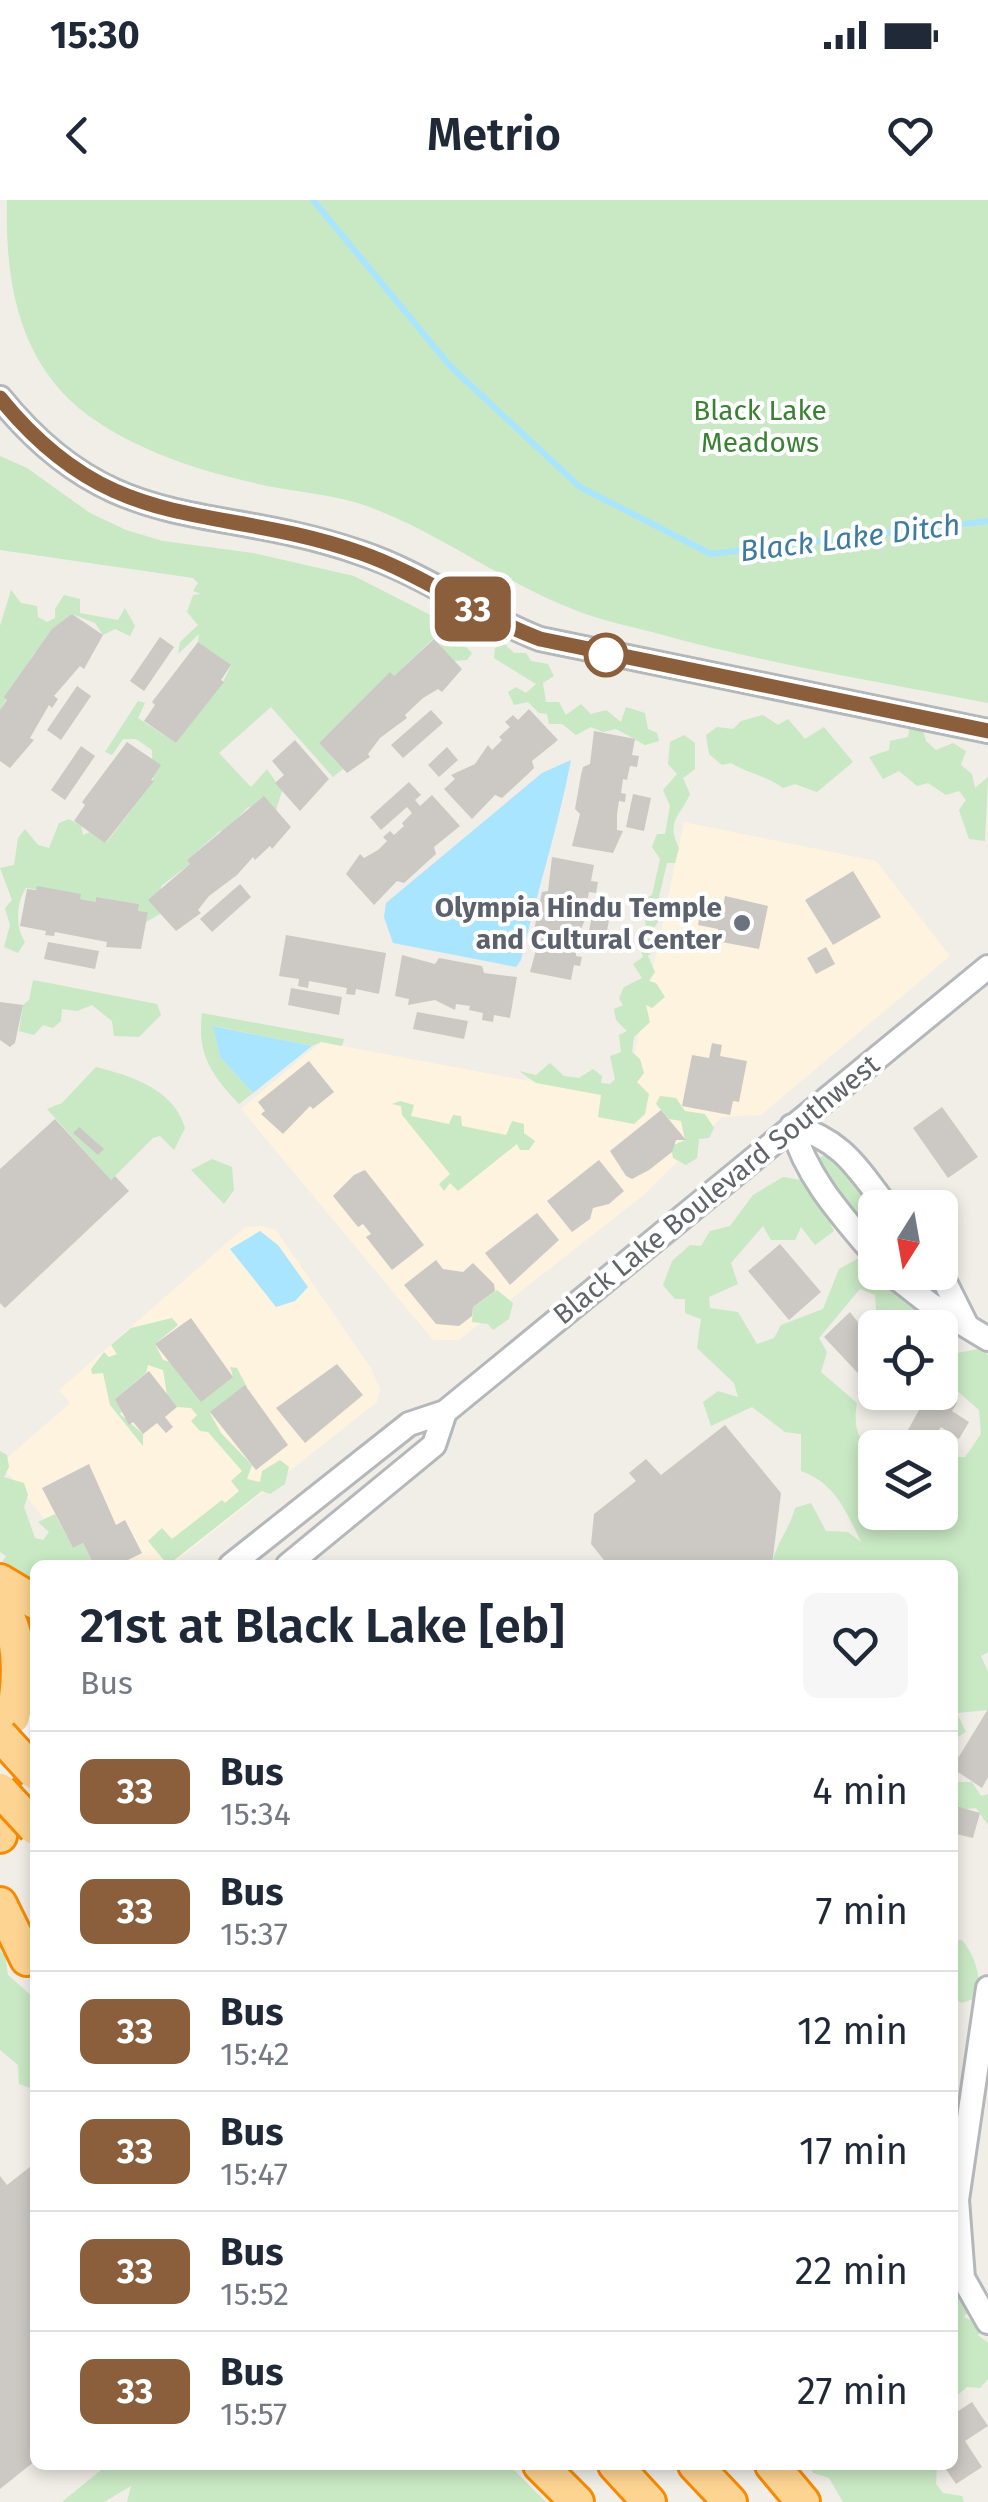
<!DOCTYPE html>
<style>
body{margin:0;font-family:"Fira Sans",sans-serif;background:#f6f6f7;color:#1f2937;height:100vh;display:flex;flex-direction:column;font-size:38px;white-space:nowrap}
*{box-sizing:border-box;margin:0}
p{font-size:32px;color:#747a83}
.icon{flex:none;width:55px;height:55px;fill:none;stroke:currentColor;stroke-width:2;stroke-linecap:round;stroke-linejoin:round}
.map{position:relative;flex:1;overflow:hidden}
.drawer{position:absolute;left:30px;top:1360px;width:928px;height:910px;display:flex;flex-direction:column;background:#fff;border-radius:15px;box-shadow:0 5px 15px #0003}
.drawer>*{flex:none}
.badge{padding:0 20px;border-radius:15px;font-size:35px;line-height:65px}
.needle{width:65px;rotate:191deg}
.buttons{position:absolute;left:858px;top:990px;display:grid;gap:20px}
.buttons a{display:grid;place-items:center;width:100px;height:100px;border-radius:15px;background:#fff;box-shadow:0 5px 15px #0003;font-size:50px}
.map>.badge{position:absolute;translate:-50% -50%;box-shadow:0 0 0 5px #fff}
.round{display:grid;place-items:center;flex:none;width:105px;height:105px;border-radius:15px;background:#f6f6f7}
.summary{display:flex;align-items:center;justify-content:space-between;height:170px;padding:0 50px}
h1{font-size:48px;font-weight:600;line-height:75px}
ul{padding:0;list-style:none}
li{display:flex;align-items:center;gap:30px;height:120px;padding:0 50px;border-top:2px solid #e0e1e3}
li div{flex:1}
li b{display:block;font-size:38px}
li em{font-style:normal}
li .badge{min-width:110px;font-weight:700;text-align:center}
.status{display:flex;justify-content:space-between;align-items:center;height:70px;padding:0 50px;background:#fff;direction:ltr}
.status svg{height:28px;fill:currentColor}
header{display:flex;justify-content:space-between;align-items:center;height:130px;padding:0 50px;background:#fff;font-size:45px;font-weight:600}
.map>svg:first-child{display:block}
</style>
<div class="status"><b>15:30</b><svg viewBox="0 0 49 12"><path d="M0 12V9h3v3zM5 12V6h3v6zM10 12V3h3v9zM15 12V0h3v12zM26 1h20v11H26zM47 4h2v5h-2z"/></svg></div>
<header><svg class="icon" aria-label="back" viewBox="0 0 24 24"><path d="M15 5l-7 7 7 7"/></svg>Metrio<svg class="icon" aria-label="heart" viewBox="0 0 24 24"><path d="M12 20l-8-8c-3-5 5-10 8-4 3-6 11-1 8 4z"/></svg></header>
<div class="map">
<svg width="988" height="2302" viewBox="0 0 988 2302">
<rect width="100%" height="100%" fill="#f1ede7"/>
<path fill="#fef3df" d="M 684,622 L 876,661 L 950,756 L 761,915 L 722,917 L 645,994 L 459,1140 L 433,1140 L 241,909 L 321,842 L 625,899 Z
M 262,1026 L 276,1030 L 371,1168 L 380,1189 L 377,1202 L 171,1365 L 81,1365 L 0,1264 L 70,1203 L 59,1190 L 245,1027 Z"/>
<path fill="#c9e8c4" d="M 7,0 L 988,0 L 988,503 C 879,482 769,464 663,435 C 634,427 603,421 575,410 C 502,382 441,333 367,306 C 339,296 307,293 278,288 C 213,275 143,255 89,216 C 18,164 5,81 7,0 Z
M 0,256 L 27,268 L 90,313 L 126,330 L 163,341 L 253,353 L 354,376 L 446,423 L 454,419 L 468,424 L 472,437 L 464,445 L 472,453 L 467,460 L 454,461 L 433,439 L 394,476 L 390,473 L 319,543 L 343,569 L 333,577 L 271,507 L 219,553 L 251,587 L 267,569 L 282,591 L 276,610 L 248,607 L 223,633 L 220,631 L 187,660 L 190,664 L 161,686 L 160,714 L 146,722 L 148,712 L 138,711 L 139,704 L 97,697 L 96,702 L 80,699 L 80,694 L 26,688 C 16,703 15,727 25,742 L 18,753 L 4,747 L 10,725 L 5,708 L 12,700 L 0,668 L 14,665 L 18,638 L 25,629 L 38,645 L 49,648 L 59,623 L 69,619 L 81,626 L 83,635 L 90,632 L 106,643 L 153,582 L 152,550 L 136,539 L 123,539 L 112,555 L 105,552 L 138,501 L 145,503 L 138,518 L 176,543 L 223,482 L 231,466 L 198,442 L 199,434 L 178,454 L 180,442 L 198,425 L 187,412 L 193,395 L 201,394 L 193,391 L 198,383 L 193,378 L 0,350 Z
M 11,390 L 21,403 L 37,406 L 38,417 L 47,422 L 55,418 L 55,409 L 64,395 L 80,399 L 80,413 L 118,420 L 125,408 L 135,426 L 130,436 L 115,429 L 103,435 L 95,423 L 72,414 L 33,455 L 0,510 L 0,426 Z
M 505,444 L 514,453 L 526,453 L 531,461 L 548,464 L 554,476 L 543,483 L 546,502 L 559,502 L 566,515 L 581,504 L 591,514 L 606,510 L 621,522 L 626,507 L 645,513 L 648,529 L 657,533 L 659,541 L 645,545 L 616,529 L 603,532 L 591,527 L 576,535 L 562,524 L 549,524 L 547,514 L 539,513 L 528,502 L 514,505 L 508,492 L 516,487 L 526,493 L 536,484 L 494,458 L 495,448 Z
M 763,515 L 778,525 L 788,519 L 805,539 L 824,527 L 853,562 L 817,592 L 795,584 L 783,588 C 767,576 750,574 731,563 L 722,565 L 709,554 L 706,535 L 717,527 L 733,529 L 741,521 Z
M 910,522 L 921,523 L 926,541 L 936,550 L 953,543 L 966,551 L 961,565 L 972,574 L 975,588 L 988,577 L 985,641 L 969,639 L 959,610 L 966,600 L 959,591 L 946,595 L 928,583 L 917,586 L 899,571 L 883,579 L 869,557 L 889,550 L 890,541 L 908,537 Z
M 684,535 L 695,543 L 695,569 L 683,578 L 690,594 C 681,615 665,621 679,648 L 675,663 L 667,663 L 659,697 L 661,718 L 653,729 L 660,744 L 648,756 L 655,772 L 649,781 L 656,783 L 665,797 L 652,808 L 646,805 L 650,822 L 634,837 L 632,852 L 640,859 L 644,873 L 637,882 L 649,894 L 645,914 L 634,924 L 598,917 L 601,895 L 536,883 L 519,871 L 536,875 L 550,863 L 564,876 L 579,878 L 593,869 L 602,876 L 601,883 L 610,884 L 615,879 L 610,856 L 621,852 L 619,835 L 627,831 L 616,820 L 614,809 L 623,805 L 619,798 L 624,787 L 642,778 L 633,764 L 643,757 L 636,734 L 646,727 L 642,700 L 652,695 L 660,659 L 652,647 L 657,634 L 665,634 L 670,606 L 663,590 L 677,574 L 668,564 L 670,542 Z
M 33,780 L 157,804 L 161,815 L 139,837 L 114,836 L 112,821 L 92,805 L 77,811 L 62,809 L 61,821 L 53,828 L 43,825 L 34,835 L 19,831 L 23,805 L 29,800 Z
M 202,813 L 344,839 L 342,846 L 321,842 L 312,846 L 214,826 L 220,857 L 253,893 L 239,904 C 211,874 197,855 202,813 Z
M 96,867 C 131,876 174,889 185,928 L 174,950 L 160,936 L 153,938 L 111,980 L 47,909 L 62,903 Z
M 660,896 L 676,898 L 685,911 L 705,914 L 714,928 L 709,938 L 699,939 L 697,958 L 686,965 L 673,958 L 671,946 L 685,940 L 681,921 L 669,919 L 656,904 Z
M 400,901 L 414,905 L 411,916 L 449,924 L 453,915 L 461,916 L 462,926 L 506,935 L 512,921 L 524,924 L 524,933 L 535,941 L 529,950 L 520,950 L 517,944 L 458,991 L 450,983 L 444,991 L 439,984 L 450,974 L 402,915 L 401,906 L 392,904 Z
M 830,951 L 875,1008 L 875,1037 L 818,967 L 819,958 Z
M 212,959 L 232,967 L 234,990 L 224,1004 L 191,970 Z
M 783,977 L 801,980 L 834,1005 L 827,1017 L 834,1031 L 815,1045 L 801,1027 L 795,1040 L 771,1040 L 763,1026 L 731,1063 L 738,1084 L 709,1097 L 710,1108 L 738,1112 L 757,1144 L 774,1138 L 781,1125 L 823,1109 L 839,1069 L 866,1054 L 875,1057 L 875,1072 L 887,1073 L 888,1087 L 897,1078 L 913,1087 L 918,1110 L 931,1111 L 945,1121 L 940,1131 L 940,1128 L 877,1127 L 875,1095 L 860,1089 L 819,1138 L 827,1152 L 821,1172 L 857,1203 C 853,1225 857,1241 875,1254 L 875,1312 L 940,1312 L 940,1257 L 965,1257 L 981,1234 L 979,1210 L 940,1176 L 940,1137 L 950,1137 L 957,1153 L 984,1148 L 988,1156 L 988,1452 L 981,1456 L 988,1472 L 988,1510 L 957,1513 L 966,1532 L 953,1540 L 962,1567 L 954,1582 L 972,1582 L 981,1596 L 988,1594 L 988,1625 L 976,1608 L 958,1610 L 953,1603 L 952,1365 L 772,1365 C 775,1344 790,1329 795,1308 L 811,1303 L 826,1331 L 848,1332 L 861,1342 C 846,1311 835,1283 801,1271 L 801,1234 L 785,1232 L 752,1207 L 711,1226 L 703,1202 L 718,1191 L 738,1197 L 734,1183 L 697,1148 L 701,1119 L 685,1113 L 685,1099 L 675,1099 L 663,1085 L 672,1061 L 690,1045 L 701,1046 L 710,1031 L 730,1026 L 753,995 Z
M 497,1090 L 513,1103 L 509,1119 L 493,1130 L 488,1124 L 472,1122 L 473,1107 Z
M 172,1118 L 178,1125 L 155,1144 L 163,1160 L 233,1177 L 230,1167 L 237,1168 L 247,1187 L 210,1213 L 221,1233 L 252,1265 L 247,1279 L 260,1282 L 262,1271 L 280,1260 L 289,1267 L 285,1284 L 270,1294 L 262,1291 L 168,1365 L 148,1341 L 162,1328 L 172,1339 L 222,1300 L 225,1303 L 239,1291 L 231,1281 L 242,1271 L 208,1232 L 200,1231 L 191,1221 L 197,1215 L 191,1208 L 177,1207 L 167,1195 L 163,1170 L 148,1165 L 146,1173 L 115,1199 L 124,1209 L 120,1214 L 143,1234 L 143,1246 L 110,1205 L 103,1173 L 92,1174 L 91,1169 L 104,1152 L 109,1157 L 117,1154 L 111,1145 L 131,1128 Z
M 0,1251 L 7,1255 L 9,1267 L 4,1277 L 24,1283 L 28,1295 L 24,1307 L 35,1338 L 43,1340 L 49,1332 L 38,1322 L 55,1314 L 73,1348 L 83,1343 L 94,1365 L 35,1365 L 35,1390 L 0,1365 L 6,1356 L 0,1352 Z
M 953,1740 L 962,1740 C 975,1756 983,1778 976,1798 L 962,1803 L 953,1798 Z
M 0,1751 L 5,1755 L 8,1775 L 35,1799 L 35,1899 L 33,1889 L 19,1884 L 18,1865 L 0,1850 Z
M 952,2083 L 981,2093 L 964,2117 L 983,2126 L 978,2135 L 988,2143 L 988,2179 L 980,2188 L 967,2187 L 953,2199 Z
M 107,2265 L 509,2265 L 546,2302 L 127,2302 L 131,2286 L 104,2302 L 62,2302 Z
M 809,2265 L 937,2265 L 936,2284 L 943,2293 L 962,2296 L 964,2302 L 843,2302 L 829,2278 L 813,2273 Z"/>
<path fill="#a9e5ff" d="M 571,560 C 558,628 537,692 521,760 L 516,767 L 393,743 L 384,717 L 386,703 L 542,573 Z
M 213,826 L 312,846 L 253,893 L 220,857 Z
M 260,1031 L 278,1045 L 308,1087 L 295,1101 L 276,1107 L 230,1049 Z"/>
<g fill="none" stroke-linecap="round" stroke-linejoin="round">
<path stroke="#a9e5ff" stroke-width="6" d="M 313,0 L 451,167 L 580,287 L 711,354 L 988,321"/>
</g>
<path fill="#ccc8c3" d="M 72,414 L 103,435 L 84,469 L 80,466 L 54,496 L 58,499 L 52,508 L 49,505 L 30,538 L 34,540 L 10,568 L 0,561 L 0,510 L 7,500 L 4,497 L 52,429 Z
M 160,437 L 174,447 L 144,491 L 130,481 Z
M 434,439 L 462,469 L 442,492 L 438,489 L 423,498 L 405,515 L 407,518 L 380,538 L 368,554 L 370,557 L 347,573 L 319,543 L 390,472 L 394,476 Z
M 198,442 L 231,465 L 221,480 L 224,482 L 176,543 L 144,521 L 155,505 L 152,502 Z
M 77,486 L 91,496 L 61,540 L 47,530 Z
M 529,509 L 558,540 L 532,561 L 534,568 L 528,574 L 502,598 L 495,595 L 472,619 L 444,589 L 455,579 L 451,575 L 475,564 L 488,545 L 492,550 L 502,540 L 499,537 L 510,527 L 505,522 L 513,515 L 518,520 Z
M 431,510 L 443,523 L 403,558 L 391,545 Z
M 594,531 L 635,539 L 632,555 L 639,556 L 637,567 L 630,566 L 627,580 L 623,579 L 621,593 L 626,594 L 625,602 L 619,601 L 617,614 L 617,630 L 623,631 L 613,653 L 572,646 L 580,614 L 575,609 L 581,575 L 583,567 L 590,564 Z
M 295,540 L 329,579 L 300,611 L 275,583 L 284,575 L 272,561 Z
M 127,542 L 161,565 L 151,580 L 154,581 L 105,643 L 74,621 L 85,605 L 82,602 Z
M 81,546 L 95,556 L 65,600 L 51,590 Z
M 447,547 L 458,560 L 439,577 L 428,565 Z
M 409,582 L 421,595 L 415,600 L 420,606 L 432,595 L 460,626 L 434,647 L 436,654 L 404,683 L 397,681 L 374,705 L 346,674 L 360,654 L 364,658 L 378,650 L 387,641 L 383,637 L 390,631 L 394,635 L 404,626 L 402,623 L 412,613 L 407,607 L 381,630 L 370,617 Z
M 633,594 L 651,598 L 644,631 L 626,627 Z
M 264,596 L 291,627 L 272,649 L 270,646 L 255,660 L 253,657 L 237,675 L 209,696 L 198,710 L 201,713 L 176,731 L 148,700 L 190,664 L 187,660 Z
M 552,657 L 594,665 L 591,681 L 598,682 L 596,693 L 589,692 L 586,706 L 582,705 L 579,719 L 585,720 L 576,740 L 576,756 L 582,757 L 580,766 L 574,765 L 571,780 L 530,772 L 539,739 L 533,735 L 542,692 L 548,691 Z
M 853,671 L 881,717 L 833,745 L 805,700 Z
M 240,684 L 251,697 L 212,732 L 200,719 Z
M 37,686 L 81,694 L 80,699 L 96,702 L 96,697 L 139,704 L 138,711 L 148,712 L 141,749 L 106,747 L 107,742 L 55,732 L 54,736 L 45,735 L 46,731 L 20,726 L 27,689 L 36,690 Z
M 725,696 L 768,706 L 759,749 L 716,741 L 718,729 L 698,725 L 700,714 L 721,719 Z
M 592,716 L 609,720 L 603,753 L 585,750 Z
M 286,735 L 386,753 L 379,794 L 356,789 L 355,795 L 346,794 L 347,788 L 309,781 L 308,788 L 298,786 L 299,779 L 279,776 Z
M 48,742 L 99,751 L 95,769 L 44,759 Z
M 826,747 L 835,764 L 816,774 L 807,758 Z
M 402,755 L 435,764 L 439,758 L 482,766 L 484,773 L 517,777 L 510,818 L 494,815 L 493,822 L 482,820 L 483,813 L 469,810 L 470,806 L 456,804 L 455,810 L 435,800 L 408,805 L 409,799 L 395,796 Z
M 291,788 L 342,797 L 339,815 L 288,805 Z
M 0,802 L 23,805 L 15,843 L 10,847 L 0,840 Z
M 417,812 L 468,821 L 464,839 L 413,829 Z
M 712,843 L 722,845 L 720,856 L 747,861 L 739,902 L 733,901 L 730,915 L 682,906 L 692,855 L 709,858 Z
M 309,861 L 334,892 L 313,909 L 310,906 L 283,934 L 261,914 L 265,911 L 258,902 Z
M 942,907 L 978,957 L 948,978 L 913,928 Z
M 661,910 L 686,940 L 676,940 L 672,952 L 649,970 L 632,979 L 626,976 L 610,951 Z
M 55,919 L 111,980 L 115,976 L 129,991 L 5,1108 L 0,1103 L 0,969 Z
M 79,927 L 104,949 L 98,955 L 73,933 Z
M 599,960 L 624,991 L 609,1004 L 593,1008 L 590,1019 L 572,1032 L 547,1001 Z
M 365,970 L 424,1045 L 392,1070 L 366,1037 L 371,1034 L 363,1024 L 358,1027 L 333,996 L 354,975 Z
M 537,1013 L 559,1040 L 510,1085 L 485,1053 Z
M 780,1044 L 821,1092 L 789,1120 L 748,1071 Z
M 436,1060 L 443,1069 L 463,1072 L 473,1063 L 494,1084 L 495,1091 L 473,1107 L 472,1116 L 459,1126 L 436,1124 L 404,1085 Z
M 850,1112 L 875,1144 L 875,1192 L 880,1192 L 871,1199 L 863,1190 L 869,1185 L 824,1137 Z
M 191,1118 L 233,1177 L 201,1202 L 155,1144 Z
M 337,1164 L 363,1195 L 305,1243 L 276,1208 Z
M 149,1171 L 177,1207 L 165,1217 L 173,1227 L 166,1233 L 157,1223 L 143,1234 L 133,1222 L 129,1225 L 115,1199 Z
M 245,1185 L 288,1245 L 256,1270 L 210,1212 Z
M 929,1192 L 940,1192 L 957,1203 L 952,1211 L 969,1222 L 959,1239 L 941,1227 L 928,1248 L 898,1248 Z
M 725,1225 L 781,1293 L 772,1365 L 608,1365 L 591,1344 L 594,1314 L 636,1281 L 629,1273 L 646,1259 L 661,1275 Z
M 89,1264 L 116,1325 L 125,1320 L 142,1353 L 118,1365 L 94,1365 L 83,1343 L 73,1348 L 42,1288 Z
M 988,1509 L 988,1577 L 982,1588 L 952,1568 Z
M 952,1605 L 980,1613 L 973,1638 L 952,1633 Z
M 35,1963 L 35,2261 L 0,2289 L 0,1976 L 7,1985 Z
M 972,2202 L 988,2226 L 965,2241 L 982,2267 L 956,2284 L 943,2265 L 952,2265 L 952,2215 Z"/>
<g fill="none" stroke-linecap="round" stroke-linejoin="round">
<g stroke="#b4b8bb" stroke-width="28">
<path id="minor" d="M 0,198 C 114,339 212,301 361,353 C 424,374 478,415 540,439 L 988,531
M 792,926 C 806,977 842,1016 875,1055
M 792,926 C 843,940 857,968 888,1008
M 889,1072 L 930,1104 L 988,1139
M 940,1072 L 966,1124
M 231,1365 L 409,1224 L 445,1212 L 988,767
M 288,1365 L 434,1245 L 445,1212
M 26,1531 L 35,1523
M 988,1788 L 957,2000 L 963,2078 L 988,2122"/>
</g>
<g stroke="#f88a00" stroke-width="38">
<path id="highway" d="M 0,1381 L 35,1402
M 0,1403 C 23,1436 20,1480 13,1517
M 0,1636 L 2,1625
M 0,1704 L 27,1759
M 540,2265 L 577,2302
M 615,2265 L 649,2302
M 695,2265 L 730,2302
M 772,2265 L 803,2302"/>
</g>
<use href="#minor" stroke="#fff" stroke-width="22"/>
<use href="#highway" stroke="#fdd492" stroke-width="32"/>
<g stroke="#f88a00" stroke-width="38" stroke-linecap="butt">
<path id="highway-bridge" d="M 0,1535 L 35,1573
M 0,1590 L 35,1628"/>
</g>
<use href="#highway-bridge" stroke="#fdd492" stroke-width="32"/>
</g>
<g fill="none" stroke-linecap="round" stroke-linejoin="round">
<g stroke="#fff" stroke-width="22">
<path id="line" d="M 0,198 C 114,339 212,301 361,353 C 424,375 478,416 540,439 L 988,531"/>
</g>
<use href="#line" stroke="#8b5e3c" stroke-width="15"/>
</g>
<circle fill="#fff" stroke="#8b5e3c" stroke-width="5" cx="606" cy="455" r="20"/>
<circle fill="#6b7280" stroke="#fff" stroke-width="4" cx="742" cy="723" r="10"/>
<g text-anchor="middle" stroke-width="8" stroke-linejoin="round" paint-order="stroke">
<g font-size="28" fill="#3a8134" stroke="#fff">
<text x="760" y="220">Black Lake<tspan x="760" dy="32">Meadows</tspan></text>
</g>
<g font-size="28" font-weight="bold" fill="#5b616d" stroke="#fff" text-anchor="end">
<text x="722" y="717">Olympia Hindu Temple<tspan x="722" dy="32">and Cultural Center</tspan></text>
</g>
<g font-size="28" fill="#5e6467" stroke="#fff">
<text transform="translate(716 989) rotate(-39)" y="10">Black Lake Boulevard Southwest</text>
</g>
<g font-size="30" font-style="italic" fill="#3e7ba1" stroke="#fff">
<text transform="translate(850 338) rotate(-7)" y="10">Black Lake Ditch</text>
</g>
</g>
</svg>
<div class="buttons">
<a><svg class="needle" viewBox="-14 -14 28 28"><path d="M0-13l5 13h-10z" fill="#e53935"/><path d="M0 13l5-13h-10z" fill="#747a83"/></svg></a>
<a><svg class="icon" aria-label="locate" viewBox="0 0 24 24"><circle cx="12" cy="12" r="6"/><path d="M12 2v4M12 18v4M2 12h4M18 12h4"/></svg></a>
<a><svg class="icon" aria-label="layers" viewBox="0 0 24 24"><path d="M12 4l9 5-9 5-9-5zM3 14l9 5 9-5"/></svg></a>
</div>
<b class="badge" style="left:473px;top:409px;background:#8b5e3c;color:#fff">33</b>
<section class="drawer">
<div class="summary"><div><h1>21st at Black Lake [eb]</h1><p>Bus</p></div><a class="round"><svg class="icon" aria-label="heart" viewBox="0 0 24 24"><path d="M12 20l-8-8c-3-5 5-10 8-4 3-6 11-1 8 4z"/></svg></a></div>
<ul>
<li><span class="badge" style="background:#8b5e3c;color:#fff">33</span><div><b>Bus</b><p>15:34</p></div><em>4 min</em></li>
<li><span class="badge" style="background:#8b5e3c;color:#fff">33</span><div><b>Bus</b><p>15:37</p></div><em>7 min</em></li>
<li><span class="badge" style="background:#8b5e3c;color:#fff">33</span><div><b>Bus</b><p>15:42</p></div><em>12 min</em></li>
<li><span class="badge" style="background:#8b5e3c;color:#fff">33</span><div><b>Bus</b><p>15:47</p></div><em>17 min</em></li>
<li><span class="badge" style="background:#8b5e3c;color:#fff">33</span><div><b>Bus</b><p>15:52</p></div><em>22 min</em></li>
<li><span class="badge" style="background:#8b5e3c;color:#fff">33</span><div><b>Bus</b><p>15:57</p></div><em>27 min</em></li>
</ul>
</section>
</div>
